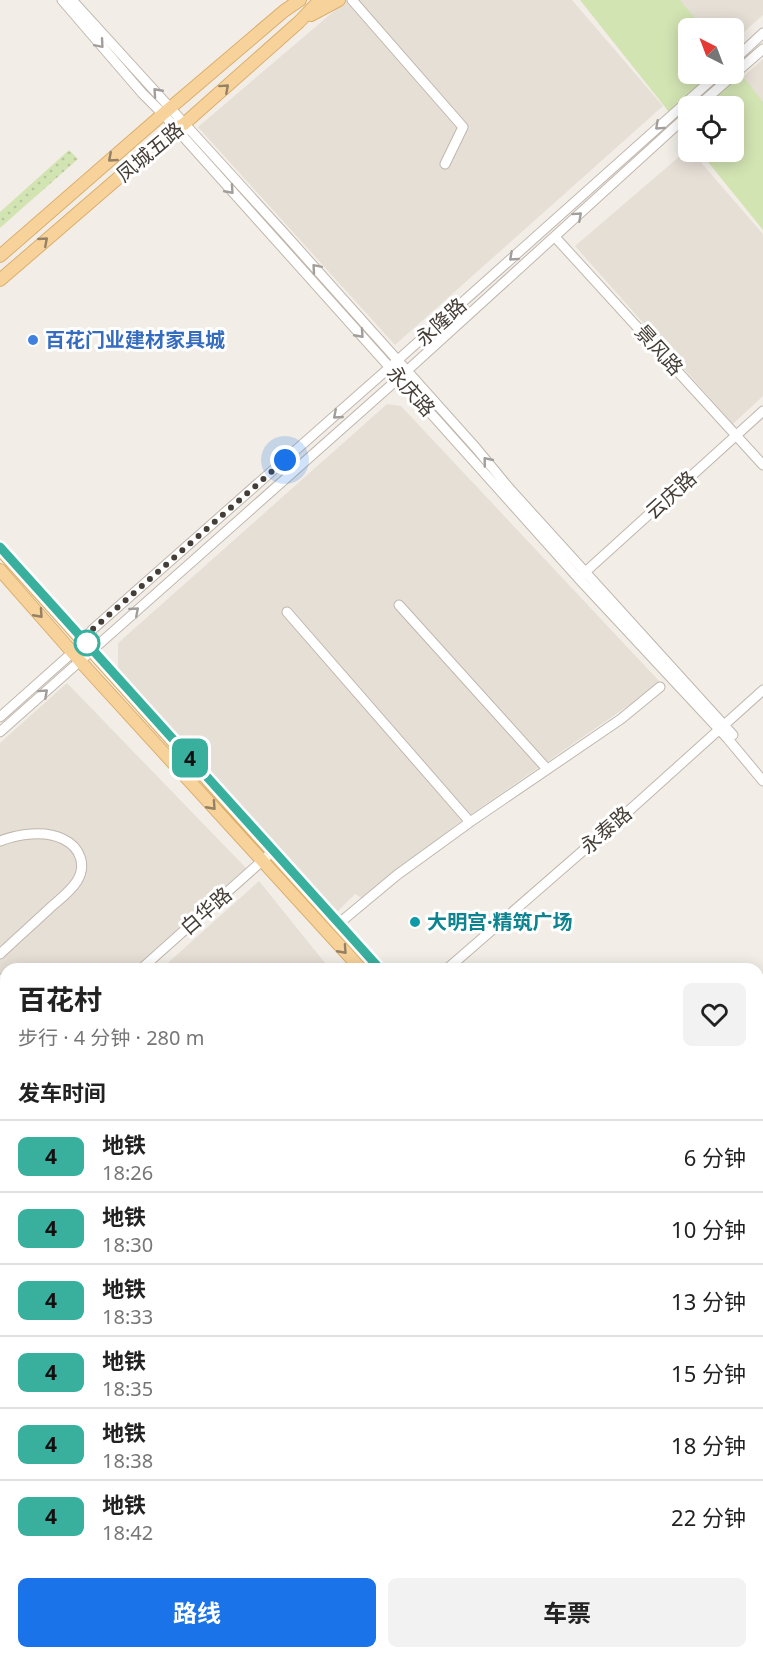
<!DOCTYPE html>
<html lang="zh">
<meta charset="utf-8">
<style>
body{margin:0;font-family:"Noto Sans","Noto Sans SC",sans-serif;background:#f2f2f2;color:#222;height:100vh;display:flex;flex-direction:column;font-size:22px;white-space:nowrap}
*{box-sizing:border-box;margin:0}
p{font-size:20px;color:#767676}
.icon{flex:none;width:33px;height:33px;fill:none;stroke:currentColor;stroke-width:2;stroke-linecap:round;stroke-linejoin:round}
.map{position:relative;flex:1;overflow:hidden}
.panel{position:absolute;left:0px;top:963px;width:764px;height:696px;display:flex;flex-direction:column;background:#fff;border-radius:18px 18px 0 0;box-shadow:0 3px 15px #0003}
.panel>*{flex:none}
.badge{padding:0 12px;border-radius:9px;font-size:21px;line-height:39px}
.needle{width:39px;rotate:318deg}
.tools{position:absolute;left:678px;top:18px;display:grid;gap:12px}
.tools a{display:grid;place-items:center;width:66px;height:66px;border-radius:9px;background:#fff;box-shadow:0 3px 15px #0003;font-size:30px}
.you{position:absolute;width:30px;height:30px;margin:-15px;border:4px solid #fff;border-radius:50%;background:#1a73e8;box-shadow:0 0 0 9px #1a73e833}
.map>.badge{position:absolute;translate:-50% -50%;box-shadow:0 0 0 3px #fff}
h2{padding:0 18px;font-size:22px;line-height:54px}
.round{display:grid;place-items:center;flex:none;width:63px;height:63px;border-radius:9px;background:#f2f2f2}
.overview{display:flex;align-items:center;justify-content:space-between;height:102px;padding:0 18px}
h1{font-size:28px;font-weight:700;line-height:45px}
.button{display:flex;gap:12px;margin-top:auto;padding:12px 18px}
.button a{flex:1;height:69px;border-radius:9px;background:#1a73e8;color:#fff;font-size:24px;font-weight:700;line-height:69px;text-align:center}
.button a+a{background:#f2f2f2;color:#222}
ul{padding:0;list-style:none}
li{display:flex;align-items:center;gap:18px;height:72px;padding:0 18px;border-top:2px solid #e0e0e0}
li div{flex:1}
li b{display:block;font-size:22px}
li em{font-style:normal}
li .badge{min-width:66px;font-weight:700;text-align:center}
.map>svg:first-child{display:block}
</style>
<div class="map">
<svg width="763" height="1659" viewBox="0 0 763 1659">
<defs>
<pattern id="grass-dots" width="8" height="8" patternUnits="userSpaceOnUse" patternTransform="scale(1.5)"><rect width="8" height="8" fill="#d3e4b3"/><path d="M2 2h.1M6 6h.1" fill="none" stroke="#b6c59b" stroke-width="1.8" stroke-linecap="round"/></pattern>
</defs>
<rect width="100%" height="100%" fill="#f2eee7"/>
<path fill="#e6dfd6" d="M 347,0 L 572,0 L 663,106 L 395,345 L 198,127 Z
M 679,0 L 763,0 L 763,15 L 734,41 L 734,28 L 702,28 Z
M 763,59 L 763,118 L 734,85 Z
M 688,149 L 688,152 L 692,152 L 763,234 L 763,396 L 733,424 L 575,246 Z
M 387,404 L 401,406 L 661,683 L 457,824 L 362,898 L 355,894 L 336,913 L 118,668 L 118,643 Z
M 67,683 L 247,869 L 133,969 L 6,969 L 6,1081 L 0,1086 L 0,743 Z
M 259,881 L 330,969 L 161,969 Z
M 6,1108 L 6,1331 L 0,1325 L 0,1113 Z
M 763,1127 L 763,1344 L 758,1338 L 758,1132 Z
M 758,1456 L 763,1457 L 763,1659 L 532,1659 L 538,1653 L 758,1653 Z"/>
<path fill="#f2dcdb" d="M 6,1381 L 6,1653 L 9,1653 L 2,1659 L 0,1659 L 0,1387 Z"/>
<path fill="url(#grass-dots)" d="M 69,150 L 78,159 L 0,228 L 0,212 Z"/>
<path fill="#d3e4b3" d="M 580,0 L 680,0 L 703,28 L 688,28 L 688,74 L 734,74 L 734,65 L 763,102 L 763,230 L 700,152 L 734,152 L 734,106 L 688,106 L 688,136 Z"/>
<path fill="#e4e1df" d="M 1,1392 L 6,1398 L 6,1488 L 0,1481 Z"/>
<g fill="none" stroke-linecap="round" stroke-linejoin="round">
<g stroke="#c0b7ad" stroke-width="11">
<path id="minor" d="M 62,0 L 142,93 L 163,114 L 580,580 L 728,739 L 763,781
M 72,0 L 283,232 L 476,448 L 509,488 L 733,735
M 352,0 L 463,127 L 445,164
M 734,60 L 763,33
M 698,106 L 763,49
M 555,237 L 763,465
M 582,575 L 763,411
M 399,605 L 547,769
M 287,612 L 470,822
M 0,717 L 73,652 L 93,629 L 390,367 L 718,74
M 0,732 L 399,378 L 688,115
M 0,841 C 18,834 45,830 63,839 C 80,847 87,865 77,881 C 71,891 60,899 51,907 C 34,923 17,938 0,954
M 337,925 L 397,875 L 470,822 L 621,719 L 660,687
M 141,969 L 272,852
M 447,969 L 632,808 L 763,690
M 0,979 L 6,987
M 0,1097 L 6,1091
M 758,1114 L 763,1110
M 0,1333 L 6,1340
M 0,1348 L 6,1355
M 0,1377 L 6,1372
M 758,1588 L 763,1583
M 282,1653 L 287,1659
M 293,1653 L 299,1659
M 26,1659 L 32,1653
M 474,1659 L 482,1653
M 677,1659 L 684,1653"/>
</g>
<g stroke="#dbae6c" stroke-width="14">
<path id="major" d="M 311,15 L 339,0
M 0,256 L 163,114 L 284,11 L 300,0
M 0,280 L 175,129 L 184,124 L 299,22 L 320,0
M 0,549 L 378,969
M 0,570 L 80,661 L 361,969
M 758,1390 L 763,1396
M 758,1415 L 763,1421
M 486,1659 L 493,1653"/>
</g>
<use href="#minor" stroke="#fff" stroke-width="9"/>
<use href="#major" stroke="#f7d39b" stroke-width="12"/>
</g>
<defs><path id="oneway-chevron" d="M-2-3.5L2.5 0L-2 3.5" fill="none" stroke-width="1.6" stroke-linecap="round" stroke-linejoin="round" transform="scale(1.5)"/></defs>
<g stroke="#a29e9b">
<use href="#oneway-chevron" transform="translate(100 44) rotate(49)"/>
<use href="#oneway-chevron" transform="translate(157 92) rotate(-132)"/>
<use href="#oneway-chevron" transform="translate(659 126) rotate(138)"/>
<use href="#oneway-chevron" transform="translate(230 190) rotate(48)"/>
<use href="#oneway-chevron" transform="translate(578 216) rotate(-42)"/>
<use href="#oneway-chevron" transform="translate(513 257) rotate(138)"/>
<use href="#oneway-chevron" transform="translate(316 268) rotate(-131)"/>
<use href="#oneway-chevron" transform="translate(360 334) rotate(48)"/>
<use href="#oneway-chevron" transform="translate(337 415) rotate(139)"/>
<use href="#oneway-chevron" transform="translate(487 461) rotate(-129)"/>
<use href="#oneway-chevron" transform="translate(135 611) rotate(-41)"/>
<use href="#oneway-chevron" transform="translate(44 693) rotate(-42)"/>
</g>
<g stroke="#958164">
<use href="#oneway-chevron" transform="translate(225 88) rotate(-42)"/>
<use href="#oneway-chevron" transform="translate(112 158) rotate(139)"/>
<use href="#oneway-chevron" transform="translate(44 241) rotate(-41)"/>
<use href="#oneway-chevron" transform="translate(39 614) rotate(48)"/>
<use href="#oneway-chevron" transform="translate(212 806) rotate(48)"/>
<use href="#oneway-chevron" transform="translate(343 950) rotate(48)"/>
</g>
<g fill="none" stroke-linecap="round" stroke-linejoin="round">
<g stroke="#fff" stroke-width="14">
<path id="line" d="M 0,547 L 380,969"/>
</g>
<use href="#line" stroke="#39b09e" stroke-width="9"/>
<path stroke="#453e37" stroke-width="6" stroke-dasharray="0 10.8" d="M 87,643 L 82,640 L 93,629 L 285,460"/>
</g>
<circle fill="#3f7fe0" stroke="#fff" stroke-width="2" cx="33" cy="340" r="6"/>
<circle fill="#fff" stroke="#39b09e" stroke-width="3" cx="87" cy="643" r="12"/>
<circle fill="#0f9aa8" stroke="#fff" stroke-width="2" cx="415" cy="922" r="6"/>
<g text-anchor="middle" stroke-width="6" stroke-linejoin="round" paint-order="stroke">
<g font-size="20" fill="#453e37" stroke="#fff">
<text transform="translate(150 152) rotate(-40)" y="7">凤城五路</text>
<text transform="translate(441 322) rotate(-42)" y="7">永隆路</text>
<text transform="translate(659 350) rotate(48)" y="7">景风路</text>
<text transform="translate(411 391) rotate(48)" y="7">永庆路</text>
<text transform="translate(671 495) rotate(-42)" y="7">云庆路</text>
<text transform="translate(606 830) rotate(-41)" y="7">永泰路</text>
<text transform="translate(206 911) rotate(-41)" y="7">白华路</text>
</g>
<g font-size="20" font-weight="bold" fill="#366cbe" stroke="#fff" text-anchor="start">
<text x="45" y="347">百花门业建材家具城</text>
</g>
<g font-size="20" font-weight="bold" fill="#0d838f" stroke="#fff" text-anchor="start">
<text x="427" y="929">大明宫·精筑广场</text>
</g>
</g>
</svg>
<div class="tools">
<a><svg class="needle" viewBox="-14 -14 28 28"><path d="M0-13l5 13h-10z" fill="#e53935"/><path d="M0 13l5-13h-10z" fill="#767676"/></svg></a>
<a><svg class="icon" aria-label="locate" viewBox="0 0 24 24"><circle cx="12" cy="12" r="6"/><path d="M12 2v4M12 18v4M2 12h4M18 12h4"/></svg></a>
</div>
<div class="you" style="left:285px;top:460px"></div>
<b class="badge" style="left:190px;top:758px;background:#39b09e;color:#111">4</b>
<section class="panel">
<div class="overview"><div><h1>百花村</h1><p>步行 · 4 分钟 · 280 m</p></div><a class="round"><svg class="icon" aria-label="heart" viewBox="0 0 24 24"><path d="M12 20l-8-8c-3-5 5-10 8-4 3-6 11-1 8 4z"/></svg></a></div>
<h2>发车时间</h2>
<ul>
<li><span class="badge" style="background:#39b09e;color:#111">4</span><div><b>地铁</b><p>18:26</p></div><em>6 分钟</em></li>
<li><span class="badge" style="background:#39b09e;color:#111">4</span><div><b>地铁</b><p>18:30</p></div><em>10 分钟</em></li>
<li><span class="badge" style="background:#39b09e;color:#111">4</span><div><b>地铁</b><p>18:33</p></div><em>13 分钟</em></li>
<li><span class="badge" style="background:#39b09e;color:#111">4</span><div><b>地铁</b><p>18:35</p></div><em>15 分钟</em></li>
<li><span class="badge" style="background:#39b09e;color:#111">4</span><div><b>地铁</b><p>18:38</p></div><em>18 分钟</em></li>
<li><span class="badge" style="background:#39b09e;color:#111">4</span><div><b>地铁</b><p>18:42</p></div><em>22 分钟</em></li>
</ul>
<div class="button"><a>路线</a><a>车票</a></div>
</section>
</div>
